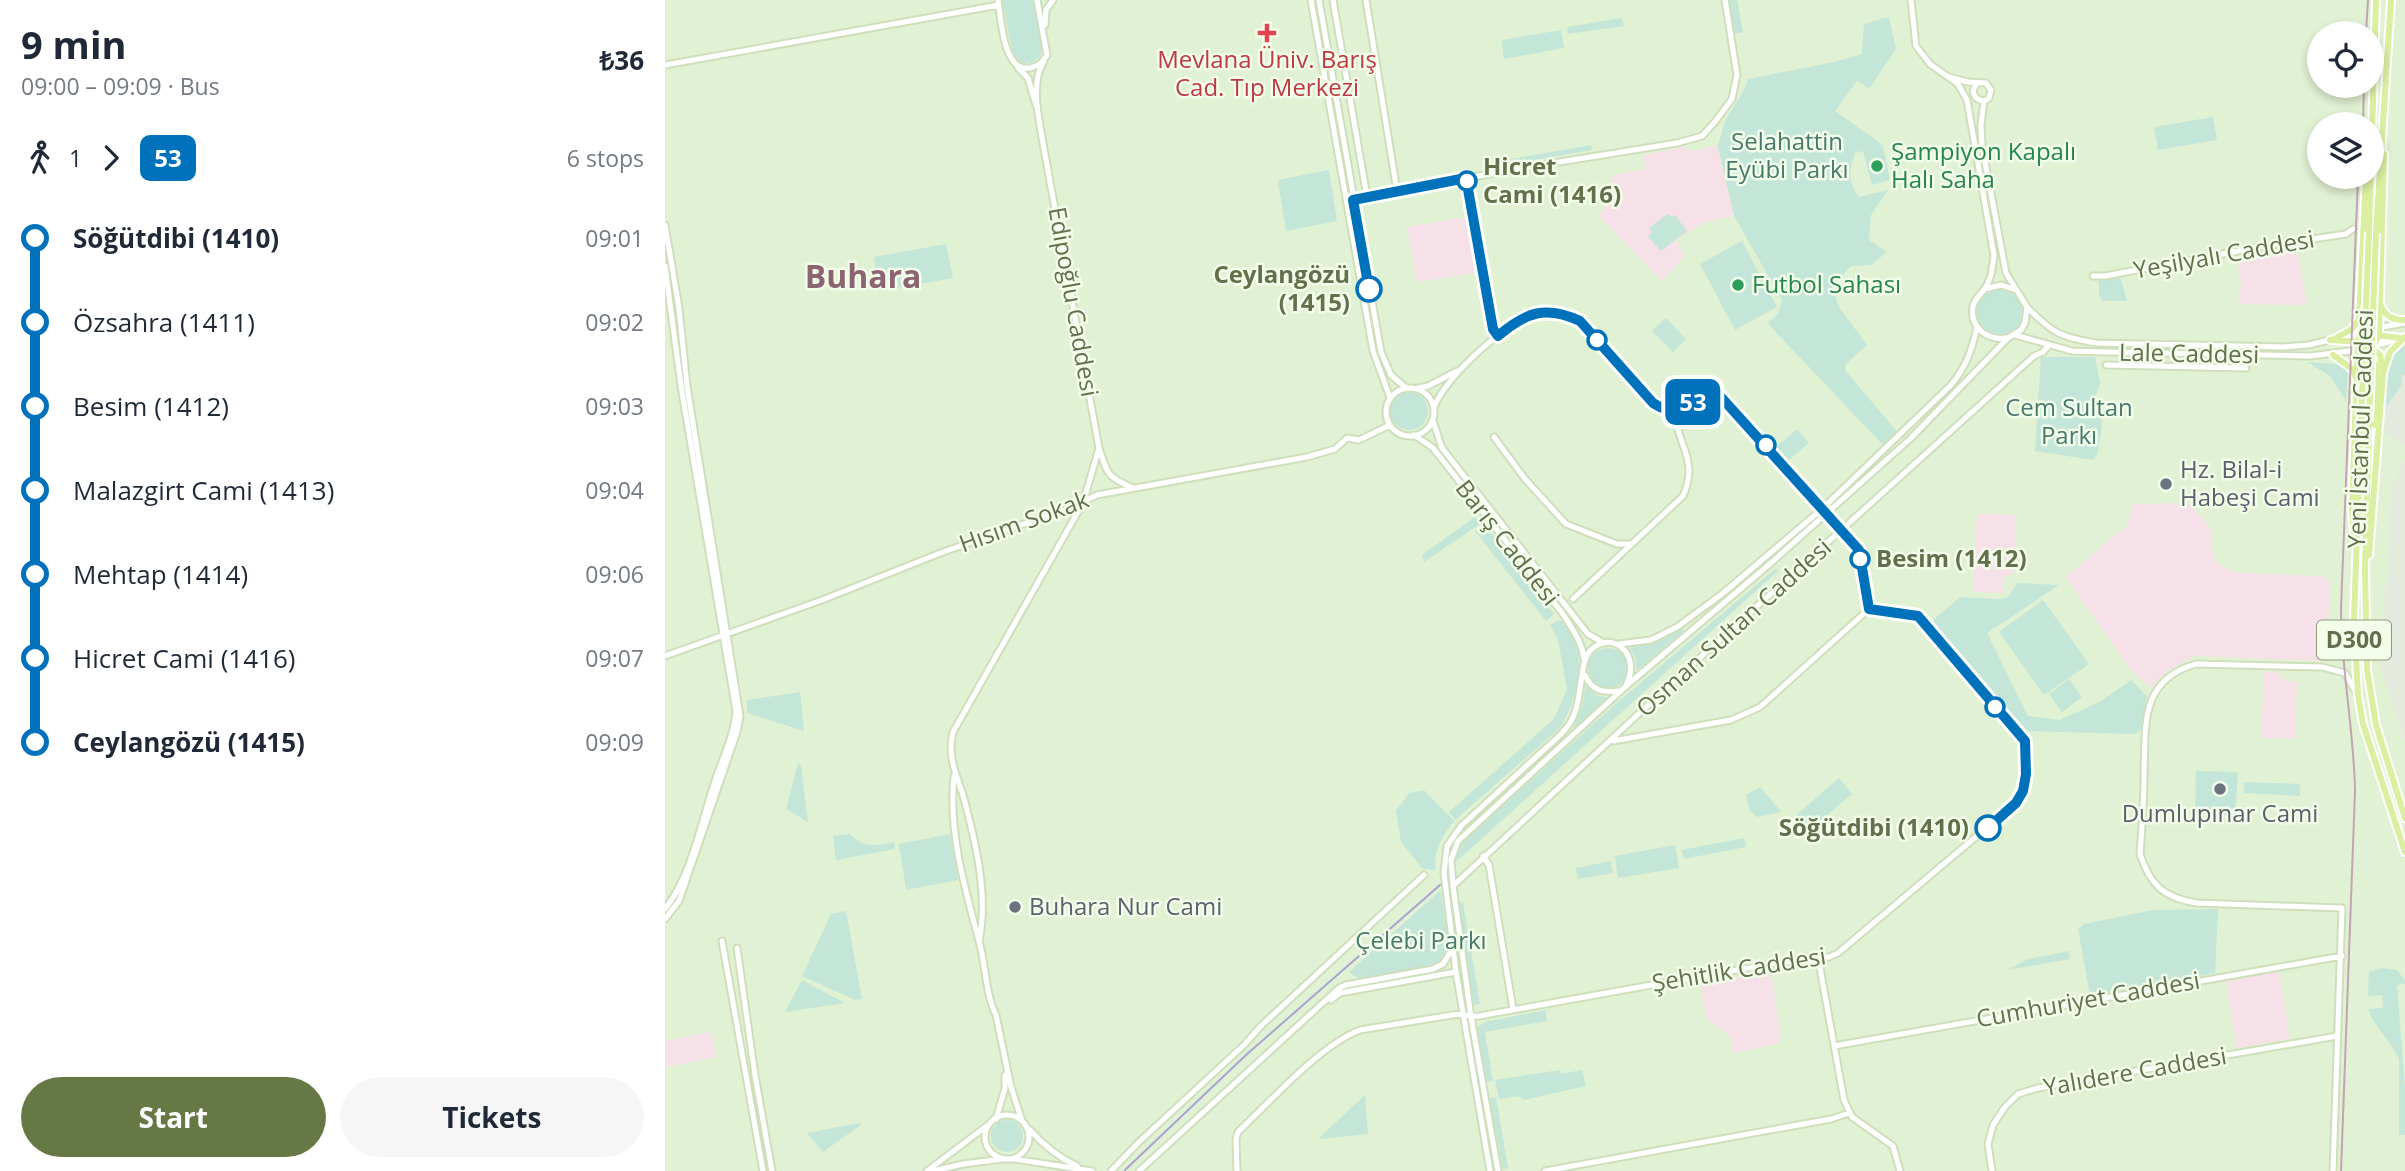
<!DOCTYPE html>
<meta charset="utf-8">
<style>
body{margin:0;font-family:"Open Sans",sans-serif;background:#f6f6f7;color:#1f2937;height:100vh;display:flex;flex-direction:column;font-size:26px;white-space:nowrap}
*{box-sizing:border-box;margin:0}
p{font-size:23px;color:#747a83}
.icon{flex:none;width:38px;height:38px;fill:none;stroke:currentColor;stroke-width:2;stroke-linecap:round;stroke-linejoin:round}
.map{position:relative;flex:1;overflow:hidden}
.side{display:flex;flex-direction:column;background:#fff;width:665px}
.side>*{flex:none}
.badge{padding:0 14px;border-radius:10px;font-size:24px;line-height:46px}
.buttons{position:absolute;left:1642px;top:21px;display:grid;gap:14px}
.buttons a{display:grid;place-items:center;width:77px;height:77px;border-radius:50%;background:#fff;box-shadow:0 4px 10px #0003;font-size:35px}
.map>.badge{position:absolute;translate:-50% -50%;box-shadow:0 0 0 4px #fff}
.legs{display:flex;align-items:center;gap:10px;height:77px;padding:0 21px;font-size:23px}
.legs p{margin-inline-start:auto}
.summary{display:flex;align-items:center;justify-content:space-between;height:119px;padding:0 21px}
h1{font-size:38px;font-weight:700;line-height:52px}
.cta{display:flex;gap:14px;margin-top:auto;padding:14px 21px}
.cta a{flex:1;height:80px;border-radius:42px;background:#667944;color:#fff;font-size:28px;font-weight:700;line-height:80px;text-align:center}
.cta a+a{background:#f6f6f7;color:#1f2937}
ul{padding:0 21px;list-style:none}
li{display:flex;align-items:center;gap:24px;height:84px;font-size:26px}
li i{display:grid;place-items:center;width:10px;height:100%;margin:0 9px;background:currentColor}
li i::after{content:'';width:18px;height:18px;margin:-9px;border:5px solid;border-radius:50%;background:#fff}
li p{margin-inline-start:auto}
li:first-child i{background:linear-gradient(#0000 50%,currentColor 0)}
li:last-child i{background:linear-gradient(currentColor 50%,#0000 0)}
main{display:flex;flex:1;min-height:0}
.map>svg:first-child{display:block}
</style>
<main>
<section class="side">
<div class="summary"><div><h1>9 min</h1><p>09:00 – 09:09 · Bus</p></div><b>₺36</b></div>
<div class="legs"><svg class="icon" aria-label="walk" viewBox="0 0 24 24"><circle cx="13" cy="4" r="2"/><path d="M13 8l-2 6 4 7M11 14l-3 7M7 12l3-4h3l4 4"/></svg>1<svg class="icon" aria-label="forward" viewBox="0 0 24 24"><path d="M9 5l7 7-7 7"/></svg><b class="badge" style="background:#0072bc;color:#fff">53</b><p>6 stops</p></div>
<ul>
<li><i style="color:#0072bc"></i><b>Söğütdibi (1410)</b><p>09:01</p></li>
<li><i style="color:#0072bc"></i><span>Özsahra (1411)</span><p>09:02</p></li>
<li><i style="color:#0072bc"></i><span>Besim (1412)</span><p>09:03</p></li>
<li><i style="color:#0072bc"></i><span>Malazgirt Cami (1413)</span><p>09:04</p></li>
<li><i style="color:#0072bc"></i><span>Mehtap (1414)</span><p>09:06</p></li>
<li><i style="color:#0072bc"></i><span>Hicret Cami (1416)</span><p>09:07</p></li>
<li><i style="color:#0072bc"></i><b>Ceylangözü (1415)</b><p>09:09</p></li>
</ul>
<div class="cta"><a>Start</a><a>Tickets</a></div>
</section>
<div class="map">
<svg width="1740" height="1171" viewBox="0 0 1740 1171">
<rect width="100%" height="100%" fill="#edfae4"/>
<path fill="#e1f1d3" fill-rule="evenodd" d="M 0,0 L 1740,0 L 1740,1171 L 0,1171 ZM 1654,33 L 1706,33 L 1706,86 L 1654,86 ZM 1654,124 L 1706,124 L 1706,177 L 1654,177 Z"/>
<path fill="#e4eade" d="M 1740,374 L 1740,446 L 1720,434 L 1721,406 L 1737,385 L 1736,377 Z
M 1740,461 L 1740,741 L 1715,665 L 1730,636 L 1719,629 L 1727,487 L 1735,475 L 1732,473 Z"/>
<path fill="#f6e1e9" d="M 1052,146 L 1069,216 L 1039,222 L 1011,240 L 1019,256 L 997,281 L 934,216 L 948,196 L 947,175 L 981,169 L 978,155 L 1018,147 L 1026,151 Z
M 803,217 L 811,269 L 810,273 L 752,282 L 742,227 Z
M 1631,244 L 1642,305 L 1573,304 L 1576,283 L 1572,259 L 1575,256 Z
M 1525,503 L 1543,525 L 1546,532 L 1547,551 L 1552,563 L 1568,572 L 1661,577 L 1665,584 L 1661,661 L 1530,656 L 1502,671 L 1487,688 L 1465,669 L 1401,577 L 1456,530 L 1462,528 L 1468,504 Z
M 1312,514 L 1351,515 L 1349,574 L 1340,576 L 1338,593 L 1308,592 Z
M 1599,671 L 1614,672 L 1614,677 L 1624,681 L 1632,682 L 1630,739 L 1596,738 Z
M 1106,971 L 1116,1039 L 1111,1044 L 1068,1053 L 1065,1037 L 1041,1017 L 1035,983 Z
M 1614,971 L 1625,1039 L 1572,1048 L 1561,981 Z
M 46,1032 L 51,1057 L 0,1067 L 0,1041 Z"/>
<path fill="#c4e6d8" d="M 337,0 L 369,0 L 378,46 L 375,56 L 367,63 L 357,63 L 348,55 Z
M 1063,0 L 1072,0 L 1078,32 L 1069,34 Z
M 957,18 L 959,26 L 903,34 L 902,27 Z
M 1219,18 L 1224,18 L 1231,49 L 1204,89 L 1192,81 L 1170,111 L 1219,146 L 1211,148 L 1218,147 L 1225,180 L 1207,185 L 1198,151 L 1190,153 C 1184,173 1182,180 1194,197 L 1223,190 L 1206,215 L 1204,240 L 1222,252 L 1206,265 L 1186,266 L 1167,287 L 1174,307 L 1202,345 L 1181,364 L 1180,370 L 1234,434 L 1219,446 L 1102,323 L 1113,314 L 1117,300 L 1069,216 L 1053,146 L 1060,121 L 1079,90 L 1083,79 L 1169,62 L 1197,54 L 1199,24 Z
M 896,30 L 899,48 L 839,59 L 837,40 Z
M 1548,117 L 1552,140 L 1493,150 L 1489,127 Z
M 926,145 L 927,150 L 847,164 L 846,159 Z
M 664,170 L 672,221 L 621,231 L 613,180 Z
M 1002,214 L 1007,217 L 1010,215 L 1022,231 L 996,251 L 983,237 L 987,232 L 984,228 Z
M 1077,241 L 1112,307 L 1070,330 L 1035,264 Z
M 281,244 L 288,278 L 214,291 L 209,257 Z
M 1455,276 L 1462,301 L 1437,301 L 1434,295 L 1434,279 Z
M1312 312a23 23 0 1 1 46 0a23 23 0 1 1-46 0Z
M 1001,318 L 1021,339 L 1008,352 L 987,331 Z
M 1740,343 L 1740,374 L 1736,377 L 1737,385 L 1721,406 C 1723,386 1721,353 1740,343 Z
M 1376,357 L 1430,357 L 1435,383 L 1430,398 C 1438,414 1438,427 1434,444 C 1432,452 1434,454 1428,460 L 1370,451 Z
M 1642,362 L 1672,364 L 1683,371 L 1681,401 L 1665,376 Z
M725 411a19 19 0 1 1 38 0a19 19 0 1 1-38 0Z
M 1132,429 L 1144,443 L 1123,461 L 1111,447 Z
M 810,517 L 815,524 L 759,562 L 757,555 Z
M 820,525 L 889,614 L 881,621 L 810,531 Z
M 1110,569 L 1114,570 L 792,861 L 789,858 L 796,843 L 947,707 Z
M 1353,583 L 1394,585 L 1322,633 L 1363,716 L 1395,720 L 1436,701 L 1466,680 L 1482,696 L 1476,730 L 1469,734 L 1358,731 L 1267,621 L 1295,597 L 1332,599 L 1342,598 Z
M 1378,600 L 1424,664 L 1379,695 L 1334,632 Z
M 895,620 C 927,646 913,699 895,728 L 790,820 L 784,812 L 889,719 L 902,689 L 893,640 L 885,625 Z
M 1015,629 L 1020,630 L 972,670 L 970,657 L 964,648 L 982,645 Z
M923 668a20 20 0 1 1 40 0a20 20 0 1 1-40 0Z
M 1404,679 L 1417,697 L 1397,712 L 1384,694 Z
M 921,685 L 931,695 L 944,698 L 907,731 L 917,706 Z
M 135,692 L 139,731 L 82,713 L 82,700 Z
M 133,763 L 136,766 L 143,822 L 121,809 Z
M 1531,771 L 1573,772 L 1570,816 L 1530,813 Z
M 1174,778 L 1187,794 L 1141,833 L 1130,816 Z
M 1579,782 L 1635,784 L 1635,796 L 1579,793 Z
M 1095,787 L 1114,809 L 1116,812 L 1092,817 L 1085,811 L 1081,795 Z
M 759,790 L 789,821 C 777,837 769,849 770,870 L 758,869 L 736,842 L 731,811 L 744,793 Z
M 185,834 C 198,848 211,846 229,842 L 230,849 L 171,860 L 168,836 Z
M 285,834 L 293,880 L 241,890 L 234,844 Z
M 1079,838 L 1081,847 L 1019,859 L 1017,850 Z
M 1010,845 L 1014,868 L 953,878 L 950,856 Z
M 946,861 L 948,873 L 913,879 L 911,868 Z
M 776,890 C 777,915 792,947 771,965 L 694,979 L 684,972 Z
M 798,902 L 815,1004 L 807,1006 L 793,903 Z
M 1553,909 L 1550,973 L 1425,995 L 1413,929 L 1419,924 L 1488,910 Z
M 181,911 L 197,999 L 190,1000 L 137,976 L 166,914 Z
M 1404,951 L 1405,959 L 1342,970 L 1363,959 Z
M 1717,968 L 1732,970 L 1740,980 L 1740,984 L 1732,985 L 1740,1087 L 1740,1135 L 1734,1135 L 1734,1059 C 1727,1041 1709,1028 1703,1009 L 1718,1008 L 1717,995 L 1703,996 L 1704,972 Z
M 137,980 L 180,1003 L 120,1012 Z
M 880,1010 L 882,1021 L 820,1032 L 828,1081 L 821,1082 L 812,1027 L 820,1022 Z
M 895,1070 L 896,1074 L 917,1070 L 921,1086 L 859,1100 L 853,1096 L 834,1099 L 830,1080 Z
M 700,1095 L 703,1134 L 653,1139 Z
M 824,1098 L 831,1098 L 843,1168 L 838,1170 Z
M326 1136a16 16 0 1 1 32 0a16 16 0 1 1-32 0Z
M 194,1123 L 196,1125 L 158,1152 L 142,1133 Z"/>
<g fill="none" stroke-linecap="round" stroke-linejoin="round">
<path stroke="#a9a2d3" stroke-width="2" d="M 460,1170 L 581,1055 L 775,885"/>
<g stroke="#cfdfbc" stroke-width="9">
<path id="secondary" d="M 333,0 C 336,18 338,73 365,68 C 374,66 378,62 382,55 L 372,0
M 646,0 L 708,351 L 725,398
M 654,0 L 716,352 L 726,375 L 741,388
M 668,0 L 702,197
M 701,0 L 732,191
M 1246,0 L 1251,46 L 1265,64 L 1293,84 L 1302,100 L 1329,256 C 1327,267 1327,279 1320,288 C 1316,295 1310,298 1308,306 C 1304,328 1323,341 1342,338
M 380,25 L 381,10 L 388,0
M 0,65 L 334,5
M 353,68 L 363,78 L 371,105
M 1312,84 C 1305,91 1309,100 1319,101
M 688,200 L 845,170 L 1012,143 L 1037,136 L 1049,123 L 1067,99 L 1072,75 L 1060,0
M 0,225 L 14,308 L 22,386 L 75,716 L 72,732 L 14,901 L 0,919
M 0,266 L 16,386 L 71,711 C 69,737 57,759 49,784 C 36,823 26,877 0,909
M 1428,276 L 1440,276 L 1600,246 L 1681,234 L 1688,229
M 1320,289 L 1336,285 L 1351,290
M 1362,307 C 1387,333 1395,337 1431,343 L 1619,347 L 1643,345 L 1669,339
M 1712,328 L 1740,323
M 1350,335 L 1407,351 L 1440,352 L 1645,356 L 1693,350
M 1678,336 L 1699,331
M 1706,347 L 1734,339
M 1441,365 L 1581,368
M721 412a24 24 0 1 1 48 0a24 24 0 1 1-48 0Z
M 753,388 L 763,386 L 792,371
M 769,407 C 781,376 845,317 878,312 C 891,310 903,316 915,321 L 988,403 C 993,406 998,411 1003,412 C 1022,418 1028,388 1055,396 L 1158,508
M 768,421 L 777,448 L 923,634 L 939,643
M 749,435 L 768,448 L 898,614 C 907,629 917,641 919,659
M 829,437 L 860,479 L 901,524 L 952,544 L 966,544
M 434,448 C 443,475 441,476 468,488
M 908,599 L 1018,496 C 1035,458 1010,444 1011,412
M 954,644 L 986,640 L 1012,627 L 1057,594 L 1158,508 L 1286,385 C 1301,367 1307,350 1312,327
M 0,656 L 157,600 L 278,552 L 405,508 L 432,495 L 642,457 L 670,449 L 682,438 L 694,440 L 725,425
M 920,675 C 927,691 938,693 954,691
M 948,741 L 1066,720 L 1095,707 L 1204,609
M 289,776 C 283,831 300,889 314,941 C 321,966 320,992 331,1015 L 346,1087 L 357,1121
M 818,856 L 824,865 L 848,1009
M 788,886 L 1008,682 L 1369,356 L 1378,352 L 1384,345
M 57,941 L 98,1171
M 314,941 C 324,896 310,839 298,795 C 291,773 282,756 288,732 L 418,503 L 434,448 L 379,149 C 375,123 364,84 379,61
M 72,948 L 90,1075 L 107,1171
M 1153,957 L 1179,1100 L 1187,1117 L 1228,1146 L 1235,1171
M 666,1000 L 675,993 L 791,972
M 1169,1046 L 1677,956
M320 1137a22 22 0 1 1 44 0a22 22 0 1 1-44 0Z
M 331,1119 L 340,1088 L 340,1075
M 365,1130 C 379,1146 393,1157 412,1166
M 349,1159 L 427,1171
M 262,1171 L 323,1125
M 268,1171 L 298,1164 L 338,1159
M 446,1171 L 474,1142 L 579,1045 L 597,1025 L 759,875
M 474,1171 L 674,988 L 681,985 L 768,969 L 778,964 L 786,951
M 572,1171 L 571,1139 L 573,1132 C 605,1102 655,1045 695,1030 L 787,1015 C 797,1013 804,1017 814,1016 L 1031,977 L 1143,958 L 1164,957 L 1173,953 L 1351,803 L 1358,791 L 1361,774 L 1360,741 L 1253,616 L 1204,609 L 1194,550 L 1162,513
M 825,1171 L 791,972 L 779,873 L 782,846 L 796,826 C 821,803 846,780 871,757 C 882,746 897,736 905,723 C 918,703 914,662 925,651 C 947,628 976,655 962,683
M 833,1171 L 806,1017 L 788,886 L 786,860 L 793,841 L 960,687 L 1107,562 L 1245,439 L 1343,338 L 1356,330 L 1360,323 L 1362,307 L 1341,273 L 1317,146 L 1316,125 L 1319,101 L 1324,98 L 1326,90 L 1321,83 L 1303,82 L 1284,77
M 880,1171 L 1166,1119 L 1184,1113
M 1327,1171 L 1323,1144 L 1328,1125 L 1340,1107 L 1353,1094 L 1373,1088 L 1672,1036
M 1668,1171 L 1677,908 L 1532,903 C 1499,898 1485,885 1475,854 C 1477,828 1479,802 1479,776 C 1481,728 1473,680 1531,664 L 1657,667 L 1680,673 L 1691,692"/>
</g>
<g stroke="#fff" stroke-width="10">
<path id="highway" d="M 1701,177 L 1694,319 L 1701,330
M 1704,232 L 1711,0
M 1711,233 L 1726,0
M 1716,306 C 1721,317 1728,320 1740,320
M 1711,335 L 1735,338
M 1669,339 L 1687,329 L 1694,319
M 1665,340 L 1695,342
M 1705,346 L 1715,355 L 1718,369
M 1703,348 L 1710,343 L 1714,336 L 1719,154
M 1668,355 L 1686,368 L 1691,377
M 1703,361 L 1710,363 L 1712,369 L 1710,425
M 1696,421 L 1689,619 L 1693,695 L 1698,724 L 1740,852
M 1704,422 L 1700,570 L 1702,669 L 1711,725 L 1740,818
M 1689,534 L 1687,508 L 1693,342 L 1695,334 L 1701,330
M 1704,555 L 1718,373 L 1725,352 L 1740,337"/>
</g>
<use href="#secondary" stroke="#fff" stroke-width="5"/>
<use href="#highway" stroke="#daefa0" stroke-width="6"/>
<path stroke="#c2a4b2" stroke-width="2" d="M 1701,33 L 1703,0
M 1698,124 L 1699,86
M 1676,1171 L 1690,791 C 1689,729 1676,670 1676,608 L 1693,177"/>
<g stroke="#fff" stroke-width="10" stroke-linecap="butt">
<path id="highway-bridge" d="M 1696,421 L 1704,232
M 1704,422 L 1711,233"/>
</g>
<use href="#highway-bridge" stroke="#daefa0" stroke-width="6"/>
</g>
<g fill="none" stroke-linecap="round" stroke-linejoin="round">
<g stroke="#fff" stroke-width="16">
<path id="line-1" d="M 704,289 L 688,200 L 801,178 L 828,329 L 833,336 C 861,312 881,305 915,321 L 988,403 C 1029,429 1020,385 1055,396 L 1194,550 L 1204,609 L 1253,616 L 1360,741 L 1361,774 L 1358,791 L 1351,803 L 1323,828"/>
</g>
<use href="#line-1" stroke="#0072bc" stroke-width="10"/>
</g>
<path fill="#e0444e" stroke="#f2fdea" stroke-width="2.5" d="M598.5 22.5h7v7h7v7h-7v7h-7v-7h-7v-7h7z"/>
<g fill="#2e9e5b" stroke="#f2fdea" stroke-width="2.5">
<circle cx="1212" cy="166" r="7"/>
<circle cx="1073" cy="285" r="7"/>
</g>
<g fill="#fff" stroke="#0072bc" stroke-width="3.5">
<circle cx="802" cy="181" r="9"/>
<circle cx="704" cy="289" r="12"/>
<circle cx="932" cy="340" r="9"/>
<circle cx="1101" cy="445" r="9"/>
<circle cx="1195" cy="559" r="9"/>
<circle cx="1330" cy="707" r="9"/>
<circle cx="1323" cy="828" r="12"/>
</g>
<g fill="#6b7280" stroke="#f2fdea" stroke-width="2.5">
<circle cx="1501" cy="484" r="7"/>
<circle cx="1555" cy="789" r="7"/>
<circle cx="350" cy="907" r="7"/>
</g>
<g text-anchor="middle" stroke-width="5" stroke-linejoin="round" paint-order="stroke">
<rect fill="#f2fdea" stroke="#8e9a7b" stroke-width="2" x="1652" y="620.5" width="74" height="39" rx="5"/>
<g font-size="23" font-weight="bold" fill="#63704c">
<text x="1689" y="648">D300</text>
</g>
<g font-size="24" fill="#be3a42" stroke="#f2fdea">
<text x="602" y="68">Mevlana Üniv. Barış<tspan x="602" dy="28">Cad. Tıp Merkezi</tspan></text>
</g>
<g font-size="24" fill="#487a6c" stroke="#f2fdea">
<text x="1122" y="150">Selahattin<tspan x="1122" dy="28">Eyübi Parkı</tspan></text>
<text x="1404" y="416">Cem Sultan<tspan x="1404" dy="28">Parkı</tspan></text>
<text x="756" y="949">Çelebi Parkı</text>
</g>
<g font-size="24" fill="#27864d" stroke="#f2fdea" text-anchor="start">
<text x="1226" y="160">Şampiyon Kapalı<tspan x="1226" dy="28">Halı Saha</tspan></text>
<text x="1087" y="293">Futbol Sahası</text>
</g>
<g font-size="24" font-weight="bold" fill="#63704c" stroke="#f2fdea" text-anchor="start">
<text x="818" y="175">Hicret<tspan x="818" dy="28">Cami (1416)</tspan></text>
<text x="685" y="283" text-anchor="end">Ceylangözü<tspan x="685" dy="28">(1415)</tspan></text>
<text x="1211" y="567">Besim (1412)</text>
<text x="1304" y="836" text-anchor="end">Söğütdibi (1410)</text>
</g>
<g font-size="24" fill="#63704c" stroke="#f2fdea">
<text transform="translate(1559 255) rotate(-10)" y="8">Yeşilyalı Caddesi</text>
<text transform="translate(408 302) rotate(80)" y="8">Edipoğlu Caddesi</text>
<text transform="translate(1524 354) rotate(1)" y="8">Lale Caddesi</text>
<text transform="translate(1696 429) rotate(-88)" y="8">Yeni İstanbul Caddesi</text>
<text transform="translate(359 522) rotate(-20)" y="8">Hısım Sokak</text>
<text transform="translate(842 543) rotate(52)" y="8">Barış Caddesi</text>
<text transform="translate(1069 628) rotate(-42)" y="8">Osman Sultan Caddesi</text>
<text transform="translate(1074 970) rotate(-9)" y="8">Şehitlik Caddesi</text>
<text transform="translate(1423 1000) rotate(-10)" y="8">Cumhuriyet Caddesi</text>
<text transform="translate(1470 1072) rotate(-10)" y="8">Yalıdere Caddesi</text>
</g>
<g font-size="24" fill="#5b616d" stroke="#f2fdea" text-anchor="start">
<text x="1515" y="478">Hz. Bilal-i<tspan x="1515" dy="28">Habeşi Cami</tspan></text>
<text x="1555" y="822" text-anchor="middle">Dumlupınar Cami</text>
<text x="364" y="915">Buhara Nur Cami</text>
</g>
<g font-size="32" font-weight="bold" fill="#8c6472" stroke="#f2fdea">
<text x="198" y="288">Buhara</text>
</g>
</g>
</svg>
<div class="buttons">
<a><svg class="icon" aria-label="locate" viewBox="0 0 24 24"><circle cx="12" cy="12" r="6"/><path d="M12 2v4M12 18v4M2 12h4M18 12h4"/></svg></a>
<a><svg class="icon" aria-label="layers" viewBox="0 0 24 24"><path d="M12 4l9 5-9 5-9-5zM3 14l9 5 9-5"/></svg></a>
</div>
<b class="badge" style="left:1028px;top:402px;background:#0072bc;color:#fff">53</b>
</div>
</main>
